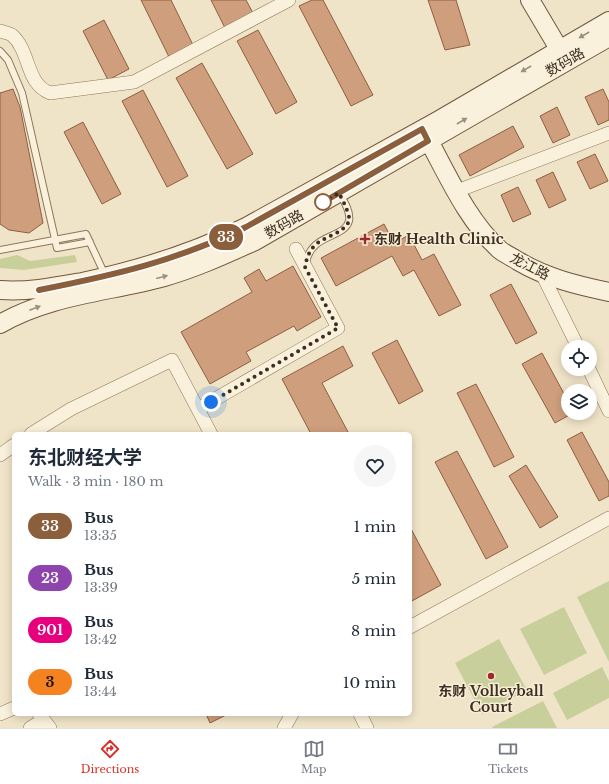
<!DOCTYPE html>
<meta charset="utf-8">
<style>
body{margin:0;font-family:"Libre Baskerville","Noto Sans SC",serif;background:#f6f6f7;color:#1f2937;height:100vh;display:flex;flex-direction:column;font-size:15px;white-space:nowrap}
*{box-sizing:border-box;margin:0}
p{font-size:13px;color:#747a83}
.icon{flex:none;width:22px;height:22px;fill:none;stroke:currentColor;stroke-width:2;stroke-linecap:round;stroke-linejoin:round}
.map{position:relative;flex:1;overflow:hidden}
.sheet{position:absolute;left:12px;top:432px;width:400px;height:284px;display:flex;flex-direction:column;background:#fff;border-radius:6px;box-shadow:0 2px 10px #0003}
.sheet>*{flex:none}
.badge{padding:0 8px;border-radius:13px;font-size:14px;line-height:26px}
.fabs{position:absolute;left:561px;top:340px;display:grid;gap:8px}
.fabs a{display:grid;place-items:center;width:36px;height:36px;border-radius:50%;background:#fff;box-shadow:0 2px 10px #0003;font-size:20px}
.you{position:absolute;width:20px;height:20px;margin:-10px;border:3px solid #fff;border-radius:50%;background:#1a73e8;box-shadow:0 0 0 6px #1a73e833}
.map>.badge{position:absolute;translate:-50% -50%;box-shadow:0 0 0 2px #fff}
.round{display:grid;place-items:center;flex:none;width:42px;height:42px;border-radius:21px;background:#f6f6f7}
.summary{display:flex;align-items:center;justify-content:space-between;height:68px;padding:0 16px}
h1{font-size:19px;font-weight:700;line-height:30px}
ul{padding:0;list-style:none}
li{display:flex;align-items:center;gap:12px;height:52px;padding:0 16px}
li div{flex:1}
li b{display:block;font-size:15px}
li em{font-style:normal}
li .badge{min-width:44px;font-weight:700;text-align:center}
.menu{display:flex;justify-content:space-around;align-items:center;height:56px;border-top:1px solid #e0e1e3;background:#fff;font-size:11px;color:#747a83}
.menu a{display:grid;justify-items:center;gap:2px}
.menu .on{color:#d93025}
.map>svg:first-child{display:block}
</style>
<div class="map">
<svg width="609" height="728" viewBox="0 0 609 728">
<rect width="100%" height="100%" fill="#f0e4c8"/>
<path fill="#c9cf9b" d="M 17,255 L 30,261 L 75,255 L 77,262 L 24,270 L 0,268 L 0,259 Z
M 609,581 L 609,662 L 577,597 Z
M 564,607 L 587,653 L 544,675 L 520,629 Z
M 499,639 L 527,690 L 482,714 L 455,663 Z
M 602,667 L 609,681 L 609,698 L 567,720 L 553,693 Z
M 543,701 L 557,728 L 493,728 L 492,727 Z"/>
<path fill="#cf9f7d" stroke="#8d5f41" d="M 141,0 L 171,0 L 193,45 L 169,57 Z
M 211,0 L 246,0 L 253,13 L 225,28 Z
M 312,0 L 323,0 L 373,95 L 351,106 L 299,6 Z
M 428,0 L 456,0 L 470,45 L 445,50 Z
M 104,20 L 129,69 L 108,80 L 83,31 Z
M 258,30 L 297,102 L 276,114 L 237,41 Z
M 202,63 L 253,154 L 227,169 L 176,78 Z
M 13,89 L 20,107 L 43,223 L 29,233 L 9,230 L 0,224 L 0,93 Z
M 603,89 L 609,102 L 609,120 L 598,125 L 585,97 Z
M 143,90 L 188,176 L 167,187 L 122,101 Z
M 557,107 L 570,135 L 553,143 L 540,116 Z
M 83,122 L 121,194 L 102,204 L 64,132 Z
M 513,126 L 524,147 L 470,176 L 459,155 Z
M 595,154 L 608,181 L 590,189 L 577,162 Z
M 553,172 L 566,200 L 549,208 L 536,180 Z
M 518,187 L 531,214 L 513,222 L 501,195 Z
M 384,224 L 394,243 L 409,235 L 422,260 L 434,254 L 461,305 L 439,316 L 414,270 L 403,276 L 392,256 L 336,286 L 321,258 Z
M 293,266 L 321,317 L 297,331 L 294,326 L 246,352 L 251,361 L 210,384 L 181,332 L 252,292 L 244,278 L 259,269 L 266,281 Z
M 511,284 L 537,333 L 516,344 L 490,295 Z
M 397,340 L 423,391 L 399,404 L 372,353 Z
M 343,346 L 353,366 L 322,383 L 348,432 L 344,434 L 311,434 L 282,379 Z
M 542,353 L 568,401 L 568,413 L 573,413 L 555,423 L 522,364 Z
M 476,384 L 514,457 L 494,467 L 457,393 Z
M 582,432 L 609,482 L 609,496 L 599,501 L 567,440 Z
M 457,451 L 508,547 L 486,559 L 435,462 Z
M 526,465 L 558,517 L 540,528 L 509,476 Z
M 410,527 L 441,585 L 410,602 Z
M 206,714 L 228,714 L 210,723 Z"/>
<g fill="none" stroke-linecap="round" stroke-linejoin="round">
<g stroke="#8d765c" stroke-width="8">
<path id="lane" d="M 0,51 L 8,60 L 22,93 L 57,248 L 90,242
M 0,250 L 86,234 L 105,275
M 306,263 C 311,233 344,239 349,221 C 351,212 344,201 340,194"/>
</g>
<g stroke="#8d765c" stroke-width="14">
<path id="street" d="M 0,31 C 3,32 9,33 12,35 C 31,52 25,83 50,93 L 134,82 L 289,0
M 457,191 L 609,133
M 542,274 L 578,347
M 589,369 L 609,411
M 198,409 L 338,328 L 296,249
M 31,434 L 71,409 L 172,360 L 211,434
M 0,455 L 14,445
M 410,627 L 609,518
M 0,714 L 14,708
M 39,714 L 50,728
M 360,714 L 367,728
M 30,728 L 43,720
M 284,728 L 292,714"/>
</g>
<g stroke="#6f573f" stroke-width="20">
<path id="secondary" d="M 530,0 L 565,59
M 423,130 C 445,169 466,220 500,250 C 505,254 512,257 518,261 C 547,278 576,285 609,292
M 0,290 C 28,292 54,287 82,282 C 139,270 194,253 246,227 L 439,120 L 609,21
M 0,324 C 50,295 109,292 164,277 C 196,268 226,254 255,241 L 609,37"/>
</g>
<use href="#lane" stroke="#faf1dc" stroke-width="6"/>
<use href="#street" stroke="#faf1dc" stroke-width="13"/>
<use href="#secondary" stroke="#faf1dc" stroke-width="18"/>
</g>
<defs><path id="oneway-solid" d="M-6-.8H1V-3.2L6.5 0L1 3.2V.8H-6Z"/></defs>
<g fill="#9c907e">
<use href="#oneway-solid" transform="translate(584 35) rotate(150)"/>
<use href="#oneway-solid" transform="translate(526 69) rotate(150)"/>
<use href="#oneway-solid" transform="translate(462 121) rotate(-30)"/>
<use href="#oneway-solid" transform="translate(162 277) rotate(-15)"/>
<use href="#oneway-solid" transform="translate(35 308) rotate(-21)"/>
</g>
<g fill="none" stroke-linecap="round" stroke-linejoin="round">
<g stroke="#fff" stroke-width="9">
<path id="line" d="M 39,290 C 115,275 176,261 246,227 L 422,129 L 428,141 L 320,204"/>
</g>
<use href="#line" stroke="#8b5e3c" stroke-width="6"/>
<path stroke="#3d2e20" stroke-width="4" stroke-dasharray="0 7.2" d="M 211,402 L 338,328 L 305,267 C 311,231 337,243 350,220 L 346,207 L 339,193 L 320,204 L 323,202"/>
</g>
<circle fill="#fff" stroke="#8b5e3c" stroke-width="2" cx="323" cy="202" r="8"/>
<g fill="#9e2a2b" stroke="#f7eed8" stroke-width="1.5">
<path d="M363 233h4v4h4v4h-4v4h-4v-4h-4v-4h4z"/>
<circle cx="491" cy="676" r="4"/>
</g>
<g text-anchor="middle" stroke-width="3" stroke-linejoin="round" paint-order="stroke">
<g font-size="14" fill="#3d2e20" stroke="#f7eed8">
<text transform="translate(565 62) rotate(-30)" y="5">数码路</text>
<text transform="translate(284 224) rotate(-30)" y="5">数码路</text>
<text transform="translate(530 266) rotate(27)" y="5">龙江路</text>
</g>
<g font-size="14" font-weight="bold" fill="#3d2e20" stroke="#f7eed8" text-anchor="start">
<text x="374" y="244">东财 Health Clinic</text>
<text x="491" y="696" text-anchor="middle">东财 Volleyball<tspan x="491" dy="16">Court</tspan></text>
</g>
</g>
</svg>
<div class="fabs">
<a><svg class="icon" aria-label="locate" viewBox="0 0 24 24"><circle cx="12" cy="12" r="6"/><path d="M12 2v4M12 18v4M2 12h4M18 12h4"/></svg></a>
<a><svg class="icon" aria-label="layers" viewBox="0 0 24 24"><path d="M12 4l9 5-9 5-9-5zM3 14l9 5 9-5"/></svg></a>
</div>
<div class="you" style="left:211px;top:402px"></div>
<b class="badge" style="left:226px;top:237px;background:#8b5e3c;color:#fff">33</b>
<section class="sheet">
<div class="summary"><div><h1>东北财经大学</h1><p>Walk · 3 min · 180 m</p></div><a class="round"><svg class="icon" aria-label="heart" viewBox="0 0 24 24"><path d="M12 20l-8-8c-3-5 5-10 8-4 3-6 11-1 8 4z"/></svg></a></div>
<ul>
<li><span class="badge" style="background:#8b5e3c;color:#fff">33</span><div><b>Bus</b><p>13:35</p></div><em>1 min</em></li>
<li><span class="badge" style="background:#8e44ad;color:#fff">23</span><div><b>Bus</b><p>13:39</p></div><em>5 min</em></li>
<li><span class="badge" style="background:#e6007e;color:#fff">901</span><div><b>Bus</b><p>13:42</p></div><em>8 min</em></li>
<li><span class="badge" style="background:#f58220;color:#111">3</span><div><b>Bus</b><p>13:44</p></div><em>10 min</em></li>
</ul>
</section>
</div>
<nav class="menu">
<a class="on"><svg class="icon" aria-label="directions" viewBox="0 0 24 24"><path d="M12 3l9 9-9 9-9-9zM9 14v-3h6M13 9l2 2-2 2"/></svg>Directions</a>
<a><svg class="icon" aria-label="map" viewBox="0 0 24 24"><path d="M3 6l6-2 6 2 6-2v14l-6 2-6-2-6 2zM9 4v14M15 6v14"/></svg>Map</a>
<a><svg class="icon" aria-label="tickets" viewBox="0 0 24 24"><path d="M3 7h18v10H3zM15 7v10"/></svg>Tickets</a>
</nav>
